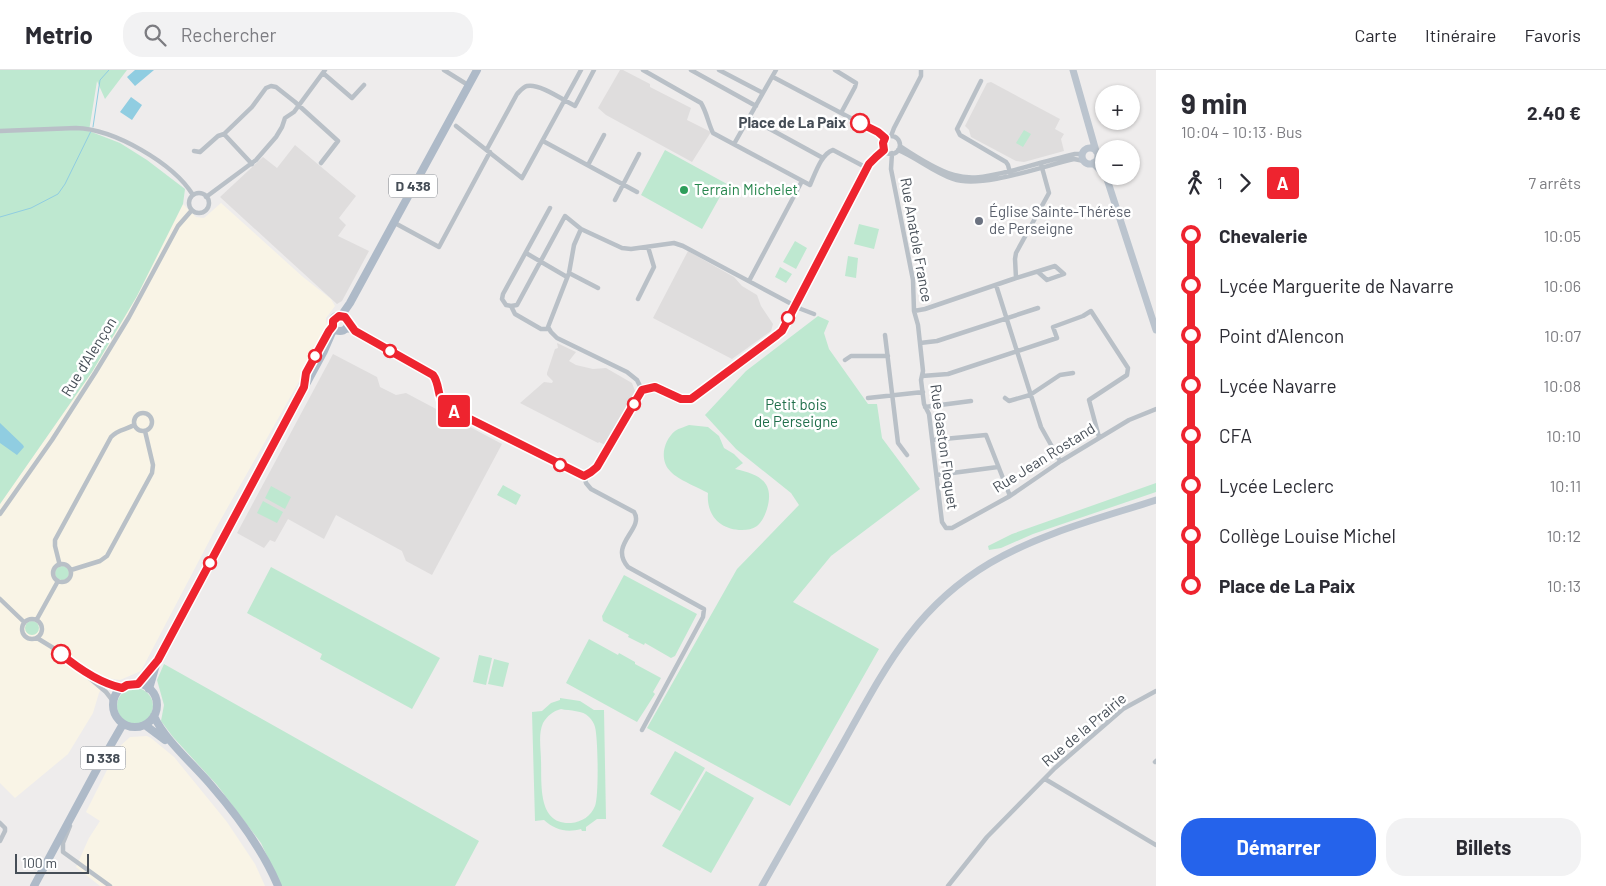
<!DOCTYPE html>
<html lang="fr">
<meta charset="utf-8">
<style>
body{margin:0;font-family:Barlow,sans-serif;background:#f2f2f3;color:#2b2b33;height:100vh;display:flex;flex-direction:column;font-size:19px;white-space:nowrap}
*{box-sizing:border-box;margin:0}
p{font-size:16px;color:#7c7c81}
.icon{flex:none;width:28px;height:28px;fill:none;stroke:currentColor;stroke-width:2;stroke-linecap:round;stroke-linejoin:round}
.map{position:relative;flex:1;overflow:hidden}
.sheet{display:flex;flex-direction:column;background:#fff;width:450px}
.sheet>*{flex:none}
.badge{padding:0 10px;border-radius:4px;font-size:18px;line-height:32px}
.fabs{position:absolute;left:1095px;top:15px;display:grid;gap:10px}
.fabs a{display:grid;place-items:center;width:45px;height:45px;border-radius:50%;background:#fff;box-shadow:0 1px 4px #0004;font-size:25px}
.scale{position:absolute;left:15px;bottom:12px;width:74px;box-sizing:border-box;padding-left:5px;border:2px solid #464e57;border-top:0;font-size:14px;line-height:18px;white-space:nowrap;color:#464e57;-webkit-text-stroke:4px #fff;paint-order:stroke}
.map>.badge{position:absolute;translate:-50% -50%;box-shadow:0 0 0 2px #fff}
.legs{display:flex;align-items:center;gap:8px;height:55px;padding:0 25px;font-size:16px}
.legs p{margin-inline-start:auto}
.overview{display:flex;align-items:center;justify-content:space-between;height:85px;padding:0 25px}
h1{font-size:28px;font-weight:700;line-height:38px}
.cta{display:flex;gap:10px;margin-top:auto;padding:10px 25px}
.cta a{flex:1;height:58px;border-radius:20px;background:#2563eb;color:#fff;font-size:20px;font-weight:700;line-height:58px;text-align:center}
.cta a+a{background:#f2f2f3;color:#2b2b33}
ul{padding:0 25px;list-style:none}
li{display:flex;align-items:center;gap:18px;height:50px;font-size:19px}
li i{display:grid;place-items:center;width:8px;height:100%;margin:0 6px;background:currentColor}
li i::after{content:'';width:12px;height:12px;margin:-6px;border:4px solid;border-radius:50%;background:#fff}
li p{margin-inline-start:auto}
li:first-child i{background:linear-gradient(#0000 50%,currentColor 0)}
li:last-child i{background:linear-gradient(currentColor 50%,#0000 0)}
header{display:flex;align-items:center;gap:30px;box-sizing:border-box;height:70px;padding:0 25px;background:#fff;border-bottom:1px solid #e1e1e2}
header strong{font-size:24px}
nav{display:flex;gap:28px;margin-inline-start:auto;font-size:18px}
.search{width:350px;height:45px;background:#f2f2f3;display:flex;align-items:center;gap:12px;box-sizing:border-box;padding:0 18px;border-radius:20px;color:#7c7c81;font-size:19px}
main{display:flex;flex:1;min-height:0}
.map>svg:first-child{display:block}
</style>
<header>
<strong>Metrio</strong>
<div class="search"><svg class="icon" aria-label="search" viewBox="0 0 24 24"><circle cx="10" cy="10" r="6"/><path d="M15 15l6 6"/></svg>Rechercher</div>
<nav><a>Carte</a><a>Itinéraire</a><a>Favoris</a></nav>
</header>
<main>
<div class="map">
<svg width="1156" height="816" viewBox="0 0 1156 816">
<rect width="100%" height="100%" fill="#eeecec"/>
<path fill="#f9f4e6" d="M 221,133 L 303,207 L 331,229 L 335,236 L 326,248 L 326,252 L 330,257 L 216,458 L 141,601 L 120,610 L 106,608 L 99,623 L 93,643 L 68,684 L 15,728 L 0,713 L 0,434 L 92,302 L 137,226 L 183,134 L 196,147 L 204,148 Z
M 147,666 L 151,668 L 174,687 L 227,752 L 255,794 L 265,816 L 100,816 L 76,797 L 89,768 L 100,751 L 86,742 L 118,678 L 130,667 Z"/>
<path fill="#dfdddd" d="M 620,0 L 623,0 L 650,14 L 650,17 L 691,38 L 687,50 L 711,62 L 692,92 L 606,45 L 598,38 Z
M 991,12 L 1060,49 L 1055,59 L 1064,64 L 1061,69 L 1064,81 L 1024,92 L 1016,91 L 971,67 L 969,60 L 965,56 L 987,13 Z
M 295,75 L 356,126 L 339,148 L 346,155 L 338,166 L 369,181 L 342,231 L 337,234 L 220,127 L 263,87 L 277,98 Z
M 688,181 L 734,207 L 742,216 L 757,225 L 761,236 L 773,254 L 771,261 L 732,289 L 653,248 Z
M 557,273 L 576,282 L 569,291 L 576,295 L 593,299 L 606,298 L 632,313 L 635,321 L 633,327 L 605,375 L 599,372 L 598,373 L 520,333 L 544,312 L 552,313 L 553,311 L 547,305 L 547,303 L 555,279 L 558,278 Z
M 333,284 L 377,307 L 380,317 L 396,325 L 406,323 L 502,374 L 432,505 L 406,491 L 402,481 L 336,445 L 324,469 L 288,449 L 275,472 L 270,470 L 264,478 L 237,463 Z"/>
<path fill="#bee8d0" fill-rule="evenodd" d="M 0,0 L 127,0 L 105,29 L 97,11 L 89,61 L 120,73 L 147,90 L 185,119 L 183,134 L 137,226 L 92,302 L 0,434 Z
M 1024,60 L 1031,64 L 1023,77 L 1016,73 Z
M 665,80 L 727,114 L 702,159 L 641,125 Z
M 859,154 L 879,159 L 874,179 L 854,174 Z
M 795,171 L 807,178 L 796,199 L 783,192 Z
M 848,186 L 858,188 L 856,208 L 845,206 Z
M 780,197 L 792,204 L 786,213 L 775,207 Z
M 818,246 L 829,251 L 824,263 L 829,279 L 868,334 L 877,334 L 882,368 L 920,419 L 831,486 L 793,532 L 879,579 L 790,736 L 647,658 L 737,499 L 799,435 L 791,423 L 736,379 L 705,345 L 746,301 Z
M 689,355 L 708,357 L 719,366 L 724,378 L 734,384 L 743,393 L 735,399 C 759,404 775,412 767,439 C 765,445 762,452 757,456 C 752,459 748,460 742,460 C 720,460 706,445 708,423 C 699,418 677,409 671,402 C 659,391 663,371 675,361 C 679,358 685,357 689,355 Z
M 1156,413 L 1156,422 L 1033,464 L 1001,478 L 989,480 L 988,476 L 1012,464 Z
M 503,415 L 521,425 L 516,435 L 497,425 Z
M 271,416 L 291,427 L 285,439 L 265,428 Z
M 263,431 L 283,442 L 277,453 L 257,443 Z
M55 503a7 7 0 1 1 14 0a7 7 0 1 1-14 0Z
M 271,497 L 440,588 L 412,639 L 320,589 L 322,584 L 247,543 Z
M 624,505 L 697,544 L 675,586 L 671,588 L 645,573 L 644,575 L 628,567 L 629,565 L 603,551 L 602,546 Z
M25 558a7 7 0 1 1 14 0a7 7 0 1 1-14 0Z
M 589,569 L 618,585 L 619,583 L 635,592 L 635,594 L 661,608 L 653,622 L 655,624 L 637,652 L 566,613 Z
M 479,585 L 492,588 L 486,615 L 473,612 Z
M 494,589 L 509,593 L 503,617 L 488,614 Z
M 164,594 L 479,771 L 455,816 L 281,816 L 261,773 L 217,715 L 173,667 L 161,651 L 164,635 L 157,610 Z
M117 636a18 18 0 1 1 36 0a18 18 0 1 1-36 0Z
M 560,628 L 580,631 L 594,640 L 604,640 L 606,749 L 597,749 L 586,757 L 586,761 L 582,761 L 581,759 C 567,763 555,760 544,750 L 535,751 L 532,642 L 542,641 L 551,633 L 560,630 ZM 561,639 C 570,641 583,640 589,647 C 592,650 594,653 595,657 C 598,667 599,727 595,736 C 591,746 582,752 571,753 C 537,755 542,713 541,691 C 541,679 538,664 543,653 C 547,646 553,641 561,639 Z
M 675,681 L 705,698 L 680,741 L 650,724 Z
M 706,701 L 754,728 L 711,803 L 662,776 Z"/>
<path fill="#90cde1" d="M 135,0 L 154,0 L 135,16 L 127,7 Z
M 131,27 L 142,35 L 132,50 L 120,42 Z
M 0,353 L 23,375 L 24,377 L 17,385 L 0,373 Z"/>
<g fill="none" stroke-linecap="round" stroke-linejoin="round">
<path stroke="#90cde1" stroke-width="1" d="M 93,57 L 100,10 L 109,0
M 0,147 L 31,138 L 58,124 L 65,114 L 91,61"/>
<path stroke="#b9c0c7" stroke-width="4.5" d="M 444,0 L 468,15
M 643,0 L 701,33 C 707,43 708,53 713,63 L 810,115 C 815,104 821,84 833,80 L 867,98
M 691,0 L 756,36
M 719,0 L 763,23
M 835,0 L 856,13 L 855,17 L 841,43
M 323,3 L 352,28 L 364,15
M 773,7 L 877,62 L 885,68
M 981,11 L 957,59 L 960,65 L 1006,92 L 1008,95 L 1010,103
M 750,48 L 823,88
M 456,56 L 522,108 L 581,0
M 0,61 L 76,58 C 114,59 173,93 193,125
M 891,66 L 894,58 L 921,6 L 921,0
M882 75a9 9 0 1 1 18 0a9 9 0 1 1-18 0Z
M 543,71 L 637,122
M 734,74 L 776,0
M 900,76 C 915,86 937,100 954,105 C 974,111 992,105 1011,101 C 1033,95 1054,89 1075,84 L 1083,84
M 487,79 L 517,24 C 520,21 523,17 527,16 C 539,13 563,30 575,36 L 594,0
M 898,80 C 917,88 933,102 953,109 C 982,119 1043,96 1074,89 L 1084,91
M 194,81 L 200,82 L 218,66 L 224,64
M 892,83 L 891,99 L 913,210 L 914,241 L 925,239 L 1016,208 L 1015,189 L 1016,183 L 1049,123 L 1041,94
M 252,94 L 224,64 L 252,37 L 266,18 L 271,16 L 276,17 L 295,32 L 338,71 L 321,93
M 588,95 L 604,65
M189 133a10 10 0 1 1 20 0a10 10 0 1 1-20 0Z
M 206,127 L 256,90 L 276,67 L 282,57 L 285,48 L 294,42 L 325,0
M 615,130 L 639,84
M 550,138 L 503,224 L 502,229 L 506,235 L 511,236 L 517,235 L 565,146 L 581,159 L 622,178 L 631,179 L 674,173 L 683,176 L 801,239 L 814,244
M 393,152 L 439,177 L 490,82
M 581,159 L 574,175 L 569,203 L 548,257 L 551,262 L 557,268 L 627,302 L 637,310 L 642,320
M 526,183 L 567,207
M 569,203 L 598,218
M 1016,208 L 1055,196 L 1064,204 L 1047,210 L 1038,202
M 749,211 L 802,111
M 996,215 L 1041,357 L 1060,391
M 638,229 L 654,197 L 648,177
M 511,236 L 515,244 L 541,259 L 549,259
M 914,241 L 918,255 L 923,301 L 921,310 L 924,334 L 929,344 L 942,452 L 946,458 L 952,458 L 1010,426 L 1061,391 L 1129,350 L 1156,339
M 348,252 L 355,261
M 345,260 L 355,261 L 433,305 C 440,314 437,326 444,336 L 584,406 L 591,402 L 597,397 L 642,320
M 885,265 L 898,373 L 907,385
M 920,273 L 937,271 L 1038,238
M 845,290 L 851,286 L 888,286
M 922,306 L 948,304 L 1057,268 L 1053,257 L 1083,246 L 1091,241 L 1128,298 L 1127,305 L 1089,330 L 1099,367
M 642,320 L 655,317 L 681,329 L 691,329 L 777,265 L 782,261 L 869,94 L 875,87 L 885,80
M 868,328 L 923,322
M 1005,328 L 1009,331 L 1030,325 L 1060,305 L 1073,303
M 925,337 L 971,331
M134 352a9 9 0 1 1 18 0a9 9 0 1 1-18 0Z
M 933,370 L 986,365 L 1010,426
M 937,405 L 998,397
M 584,406 L 586,413 L 591,419 L 634,442 C 645,459 608,474 628,497 L 704,539 L 703,547 L 642,660
M 0,444 L 52,370 L 95,303 L 129,247 L 178,156 L 192,140
M53 503a9 9 0 1 1 18 0a9 9 0 1 1-18 0Z
M 59,495 L 59,492 L 55,476 L 55,470 L 111,367 C 118,359 126,360 134,355
M 71,500 L 100,491 L 107,486 L 152,403 L 153,395 L 145,361
M 0,529 L 24,552
M22 559a10 10 0 1 1 20 0a10 10 0 1 1-20 0Z
M 37,549 L 58,511
M 37,568 L 55,579 L 106,622 L 113,631
M 83,600 L 106,614 L 122,618
M 1155,692 L 1156,691
M 1045,709 L 1156,775
M 0,753 L 5,758 L 5,761 L 0,771
M 70,756 L 63,773 L 63,782 L 110,816
M 948,816 L 987,767 L 1055,698 L 1123,639 L 1156,621"/>
<path stroke="#bbc4ce" stroke-width="7" d="M 1073,0 L 1096,81
M1082 86a8 8 0 1 1 16 0a8 8 0 1 1-16 0Z
M 1093,93 L 1104,104
M 1106,106 L 1156,260
M 762,816 C 789,769 815,722 842,675 C 884,600 914,538 990,493 C 1041,463 1101,448 1156,430"/>
<path stroke="#aebac8" stroke-width="8" d="M332 253a8 8 0 1 1 16 0a8 8 0 1 1-16 0Z
M 341,246 L 350,233 L 477,0
M113 635a22 22 0 1 1 44 0a22 22 0 1 1-44 0Z
M 138,614 L 156,592
M 149,619 L 158,588 L 324,281 L 334,258
M 154,646 C 164,669 193,694 210,714 C 237,745 262,778 278,816
M 145,655 L 165,670
M 34,816 L 97,699 L 123,654"/>
</g>
<g fill="none" stroke-linecap="round" stroke-linejoin="round">
<g stroke="#fff" stroke-width="11">
<path id="line-1" d="M 61,584 C 79,599 100,613 122,618 L 127,615 L 138,614 L 158,590 L 304,317 L 306,303 L 329,261 L 333,256 L 333,251 L 339,246 L 345,247 L 355,261 L 433,305 C 440,314 437,326 444,336 L 584,406 L 591,402 L 597,397 L 642,320 L 655,317 L 681,329 L 691,329 L 777,265 L 782,261 L 869,94 L 876,87 L 884,80 L 883,73 L 885,68 L 878,62 L 860,53"/>
</g>
<use href="#line-1" stroke="#ee242f" stroke-width="8"/>
</g>
<g fill="#fff" stroke="#ee242f" stroke-width="2.5">
<circle cx="860" cy="53" r="9"/>
<circle cx="788" cy="248" r="6"/>
<circle cx="390" cy="281" r="6"/>
<circle cx="315" cy="286" r="6"/>
<circle cx="634" cy="334" r="6"/>
<circle cx="560" cy="395" r="6"/>
<circle cx="210" cy="493" r="6"/>
<circle cx="61" cy="584" r="9"/>
</g>
<circle fill="#2e9e5b" stroke="#fff" stroke-width="2" cx="684" cy="120" r="5"/>
<circle fill="#6b7280" stroke="#fff" stroke-width="2" cx="979" cy="151" r="5"/>
<g text-anchor="middle" stroke-width="5" stroke-linejoin="round" paint-order="stroke">
<g fill="#fff" stroke="#7e8389" stroke-width="1">
<rect x="389" y="104.5" width="48" height="23" rx="4"/>
<rect x="80.5" y="676.5" width="45" height="23" rx="4"/>
</g>
<g font-size="14" font-weight="bold" fill="#464e57">
<text x="413" y="121">D 438</text>
<text x="103" y="693">D 338</text>
</g>
<g font-size="15" font-weight="bold" fill="#464e57" stroke="#fff" text-anchor="end">
<text x="846" y="58">Place de La Paix</text>
</g>
<g font-size="15" fill="#27864d" stroke="#fff" text-anchor="start">
<text x="694" y="125">Terrain Michelet</text>
</g>
<g font-size="15" fill="#5b616d" stroke="#fff" text-anchor="start">
<text x="989" y="147">Église Sainte-Thérèse<tspan x="989" dy="17">de Perseigne</tspan></text>
</g>
<g font-size="15" fill="#464e57" stroke="#fff">
<text transform="translate(916 170) rotate(80)" y="5">Rue Anatole France</text>
<text transform="translate(89 287) rotate(-58)" y="5">Rue d'Alençon</text>
<text transform="translate(944 377) rotate(82)" y="5">Rue Gaston Floquet</text>
<text transform="translate(1044 388) rotate(-32)" y="5">Rue Jean Rostand</text>
<text transform="translate(1084 660) rotate(-40)" y="5">Rue de la Prairie</text>
</g>
<g font-size="15" fill="#206f4b" stroke="#fff">
<text x="796" y="340">Petit bois<tspan x="796" dy="17">de Perseigne</tspan></text>
</g>
</g>
</svg>
<div class="fabs">
<a>+</a>
<a>−</a>
</div>
<div class="scale">100 m</div>
<b class="badge" style="left:454px;top:341px;background:#ee242f;color:#fff">A</b>
</div>
<section class="sheet">
<div class="overview"><div><h1>9 min</h1><p>10:04 – 10:13 · Bus</p></div><b>2.40 €</b></div>
<div class="legs"><svg class="icon" aria-label="walk" viewBox="0 0 24 24"><circle cx="13" cy="4" r="2"/><path d="M13 8l-2 6 4 7M11 14l-3 7M7 12l3-4h3l4 4"/></svg>1<svg class="icon" aria-label="forward" viewBox="0 0 24 24"><path d="M9 5l7 7-7 7"/></svg><b class="badge" style="background:#ee242f;color:#fff">A</b><p>7 arrêts</p></div>
<ul>
<li><i style="color:#ee242f"></i><b>Chevalerie</b><p>10:05</p></li>
<li><i style="color:#ee242f"></i><span>Lycée Marguerite de Navarre</span><p>10:06</p></li>
<li><i style="color:#ee242f"></i><span>Point d'Alencon</span><p>10:07</p></li>
<li><i style="color:#ee242f"></i><span>Lycée Navarre</span><p>10:08</p></li>
<li><i style="color:#ee242f"></i><span>CFA</span><p>10:10</p></li>
<li><i style="color:#ee242f"></i><span>Lycée Leclerc</span><p>10:11</p></li>
<li><i style="color:#ee242f"></i><span>Collège Louise Michel</span><p>10:12</p></li>
<li><i style="color:#ee242f"></i><b>Place de La Paix</b><p>10:13</p></li>
</ul>
<div class="cta"><a>Démarrer</a><a>Billets</a></div>
</section>
</main>
